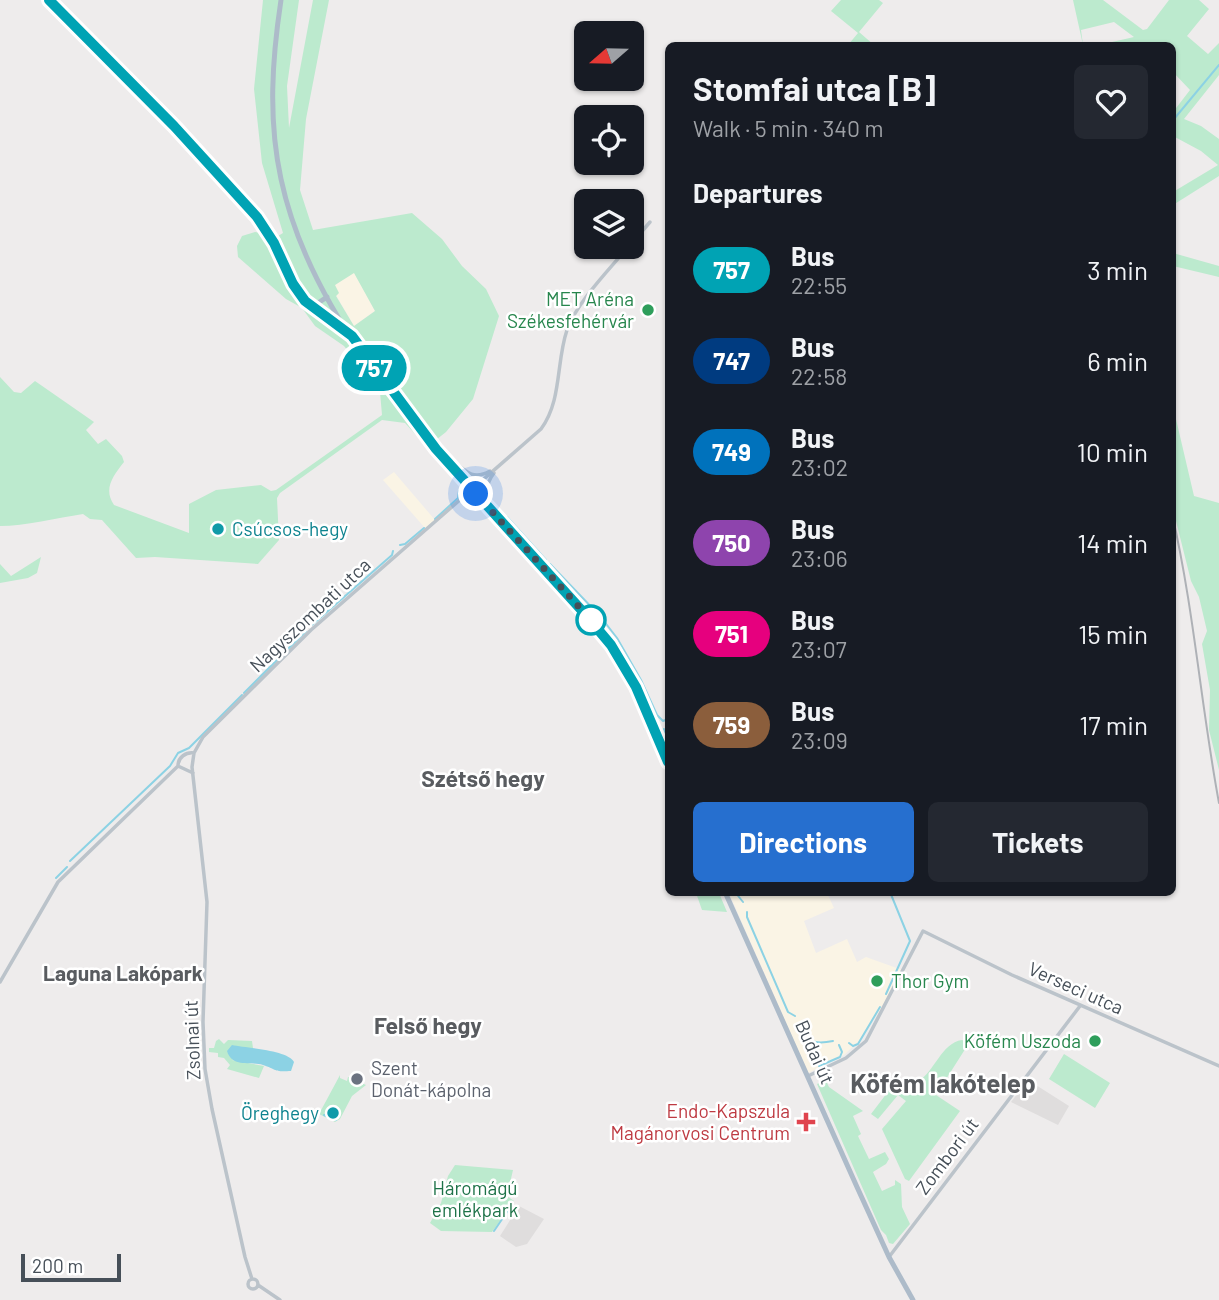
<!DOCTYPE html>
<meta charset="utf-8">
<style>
body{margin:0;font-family:Barlow,sans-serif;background:#242831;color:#f1f3f6;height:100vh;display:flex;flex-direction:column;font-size:26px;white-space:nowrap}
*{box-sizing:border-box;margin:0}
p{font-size:23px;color:#9ea1a6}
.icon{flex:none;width:38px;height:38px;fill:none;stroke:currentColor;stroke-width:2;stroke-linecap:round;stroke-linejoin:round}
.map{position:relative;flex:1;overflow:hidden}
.side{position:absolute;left:665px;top:42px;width:511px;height:854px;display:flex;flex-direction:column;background:#171b24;border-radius:10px;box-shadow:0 2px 5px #0004}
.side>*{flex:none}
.badge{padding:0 14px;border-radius:23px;font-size:24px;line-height:46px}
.needle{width:46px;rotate:250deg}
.controls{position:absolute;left:574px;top:21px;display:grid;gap:14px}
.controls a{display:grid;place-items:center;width:70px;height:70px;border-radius:10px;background:#171b24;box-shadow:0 2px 5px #0004;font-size:35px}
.scale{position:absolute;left:21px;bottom:18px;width:100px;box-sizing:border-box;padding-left:7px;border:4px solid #464f58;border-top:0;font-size:19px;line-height:24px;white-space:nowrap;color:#464f58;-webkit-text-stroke:5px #fff;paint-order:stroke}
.you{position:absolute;width:35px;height:35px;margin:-18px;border:5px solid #fff;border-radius:50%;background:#1a73e8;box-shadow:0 0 0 10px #1a73e833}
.map>.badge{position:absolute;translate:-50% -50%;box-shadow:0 0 0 4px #fff}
h2{padding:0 28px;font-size:26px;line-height:63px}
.round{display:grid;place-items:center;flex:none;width:74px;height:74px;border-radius:10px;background:#242831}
.overview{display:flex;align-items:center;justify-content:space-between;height:119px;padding:0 28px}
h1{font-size:33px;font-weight:700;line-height:52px}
.action{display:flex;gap:14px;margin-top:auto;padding:14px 28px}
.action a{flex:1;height:80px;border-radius:10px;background:#266fcf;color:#fff;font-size:28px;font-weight:700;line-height:80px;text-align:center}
.action a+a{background:#242831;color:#f1f3f6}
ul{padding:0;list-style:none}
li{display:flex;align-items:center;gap:21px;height:91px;padding:0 28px}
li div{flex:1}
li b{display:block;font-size:26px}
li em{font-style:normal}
li .badge{min-width:77px;font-weight:700;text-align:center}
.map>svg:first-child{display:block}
</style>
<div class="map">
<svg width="1219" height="1300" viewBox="0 0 1219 1300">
<rect width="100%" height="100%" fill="#eeecec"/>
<path fill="#faf4e5" d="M 354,272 L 375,311 L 354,326 L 336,295 L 335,285 Z
M 394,472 L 435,520 L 425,528 L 383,480 Z
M 729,893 L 827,893 L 834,908 L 804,921 L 816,953 L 847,939 L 857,962 L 866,957 L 905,971 L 861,1039 L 844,1055 L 808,1073 Z"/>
<path fill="#dfdddd" d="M 1028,1080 L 1069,1106 L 1058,1125 L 1011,1102 Z
M 519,1206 L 544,1219 L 527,1244 L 516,1247 L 500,1236 Z"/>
<path fill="#bceace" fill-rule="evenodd" d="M 263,0 L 299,0 L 287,86 L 289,128 L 313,0 L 329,0 L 306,119 L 300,190 L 313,230 L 412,213 L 442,239 L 462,266 L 486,289 L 499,316 L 473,399 L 446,432 L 427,447 L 405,423 L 382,420 L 280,493 L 277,498 L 279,540 L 258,564 L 155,557 L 136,558 L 102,520 L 90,519 L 83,514 C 57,518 25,526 0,526 L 0,377 L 14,392 L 21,393 L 35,381 L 94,422 L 86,430 L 98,444 L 106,439 L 122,456 L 124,462 C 113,476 103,489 114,505 L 189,533 L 189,504 L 216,490 L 261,485 L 271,491 L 276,490 L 382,415 L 380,392 L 344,346 L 315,326 L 302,308 L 286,299 L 238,257 L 237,246 L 242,236 L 255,232 L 278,236 L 283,233 L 262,163 L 254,89 ZM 354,273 L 375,311 L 354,326 L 336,296 L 339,293 L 335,285 Z
M 841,0 L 879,0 L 883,3 L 859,32 L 874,45 L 848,45 L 858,33 L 831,11 Z
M 1073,0 L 1103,0 L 1143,30 L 1147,29 L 1169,0 L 1199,0 L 1209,9 L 1187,36 L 1208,54 L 1219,43 L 1219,75 L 1184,119 L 1201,126 L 1219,139 L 1219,176 L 1173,205 L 1173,192 L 1218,165 L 1201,151 L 1173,136 L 1173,112 L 1190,90 L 1173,72 L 1172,46 L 1141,45 L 1139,42 L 1113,45 L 1112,42 L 1134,37 L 1114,22 L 1081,30 L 1083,45 Z
M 1173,253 L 1219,266 L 1219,277 L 1173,266 Z
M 1172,402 L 1194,496 L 1219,503 L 1219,770 L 1209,730 L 1210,690 L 1202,644 L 1207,631 L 1199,597 L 1191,581 L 1173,509 Z
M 41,557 L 37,573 L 28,578 L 0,583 L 0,564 L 11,576 Z
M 696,893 L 719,893 L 727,912 L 702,910 Z
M 219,1039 L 224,1044 L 228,1040 L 252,1041 L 253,1048 L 232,1060 L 264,1066 L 259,1078 L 227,1069 L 230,1065 L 224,1058 L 218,1057 L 218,1053 L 209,1052 L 209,1048 L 214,1048 L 216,1041 Z
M 962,1040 L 969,1043 L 936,1095 L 960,1111 L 909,1181 L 905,1179 L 882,1129 L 906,1101 L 898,1095 L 878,1119 L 871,1114 L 887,1093 L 886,1091 C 895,1079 905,1088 917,1082 C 935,1072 941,1043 962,1040 Z
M 1064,1054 L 1110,1083 L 1095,1108 L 1049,1079 Z
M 340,1075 L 340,1078 L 347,1081 L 348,1077 L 366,1085 L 352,1096 L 340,1119 L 335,1122 L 319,1114 Z
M 823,1075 L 829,1087 L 863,1111 L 853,1116 L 861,1134 L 858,1136 L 869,1159 L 885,1152 L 889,1159 L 886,1164 L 873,1172 L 882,1191 L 895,1185 L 895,1180 L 901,1184 L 902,1207 L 910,1224 L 893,1244 L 889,1243 L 886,1235 L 881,1230 L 817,1084 L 821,1082 L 819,1077 Z
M 455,1165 L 513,1170 L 507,1196 L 514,1201 L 492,1232 L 441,1231 L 430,1223 L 441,1203 L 448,1176 Z"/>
<path fill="#8cd2e4" d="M 232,1045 C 246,1048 288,1050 294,1062 L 291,1071 C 273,1072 278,1070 263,1065 C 250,1061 232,1068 227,1051 Z"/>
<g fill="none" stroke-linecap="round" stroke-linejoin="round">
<path stroke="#8cd2e4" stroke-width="2" d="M 1174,119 L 1219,65
M 507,517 L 546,560
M 435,519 L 458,498 L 459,491
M 400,545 L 405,544 L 424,528
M 550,564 L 600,616 L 617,638 L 641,680 L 657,715 L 663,721 L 668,719
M 312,625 L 392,555 L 393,551
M 244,693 L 306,631
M 664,729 L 668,739
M 70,861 L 170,766 L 178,753 L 189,748 L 242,695
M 56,878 L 67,867
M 735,892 L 743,902
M 747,912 L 747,917 L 788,1012 L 795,1016
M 886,994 L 910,941 L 890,892
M 799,1024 C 806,1042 814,1045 833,1041
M 849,1043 L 853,1046 L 858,1044 L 880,1007
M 819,1066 L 840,1057 L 842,1052 L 839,1045
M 324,1115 L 336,1120
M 494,1231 L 513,1203"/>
<path stroke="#bbc3ca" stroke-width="3.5" d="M 632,243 L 650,222
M 441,452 C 461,462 467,484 490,471
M 494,473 C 481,490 489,500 498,516
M 178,766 L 193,773
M 0,982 L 58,882 L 178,766 C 178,757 186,752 194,753
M 808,1076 L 846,1058 L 866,1041 L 923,931 L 1012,975 L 1219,1066
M 889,1257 L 1080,1006
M 252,1279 L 245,1257 L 212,1109 L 205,1069 L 203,1022 L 207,902 L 192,767 L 194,753 L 203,737 L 311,630 L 541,429 C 562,401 556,362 567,330 C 577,302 609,270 628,247
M248 1284a5 5 0 1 1 10 0a5 5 0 1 1-10 0Z
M 258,1285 L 280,1300"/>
<path stroke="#adbbc9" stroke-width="5" d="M 49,0 L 213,167 L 264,227 L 300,295 L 313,309 L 347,332
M 281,0 C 272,60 268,119 281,179 C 311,320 425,437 518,541 C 553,580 593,617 622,661 C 642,692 654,728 668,762
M 307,303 L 318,303 L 327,297
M 725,892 L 857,1187 L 889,1257 L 913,1300"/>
<path stroke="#aeb1b6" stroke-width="2" d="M 1172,514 C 1194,609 1201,707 1219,803"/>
</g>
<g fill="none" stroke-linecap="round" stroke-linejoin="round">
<g stroke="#fff" stroke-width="16">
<path id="line" d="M 49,0 L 174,126 L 257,217 L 274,243 L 293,284 L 305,301 L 352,336 L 436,449 L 585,614 L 611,645 L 636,687 L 668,762"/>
</g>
<use href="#line" stroke="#00a3b4" stroke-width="10"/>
<path stroke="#464f58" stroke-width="7" stroke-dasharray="0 12.6" d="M 476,494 L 591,620"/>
</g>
<g fill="#2e9e5b" stroke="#fff" stroke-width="2.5">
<circle cx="648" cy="310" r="7"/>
<circle cx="877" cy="981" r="7"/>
<circle cx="1095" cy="1041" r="7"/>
</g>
<g fill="#0f9aa8" stroke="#fff" stroke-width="2.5">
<circle cx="218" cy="529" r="7"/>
<circle cx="333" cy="1113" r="7"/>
</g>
<circle fill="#fff" stroke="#00a3b4" stroke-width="3.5" cx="591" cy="620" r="14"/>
<circle fill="#6b7280" stroke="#fff" stroke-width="2.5" cx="357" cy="1079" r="7"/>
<path fill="#e0444e" stroke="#fff" stroke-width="2.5" d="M802.5 1111.5h7v7h7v7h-7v7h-7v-7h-7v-7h7z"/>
<g text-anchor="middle" stroke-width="5" stroke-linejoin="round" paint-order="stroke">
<g font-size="19" fill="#27864d" stroke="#fff" text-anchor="end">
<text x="634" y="306">MET Aréna<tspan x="634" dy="22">Székesfehérvár</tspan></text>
<text x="891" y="988" text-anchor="start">Thor Gym</text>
<text x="1081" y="1048">Köfém Uszoda</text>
</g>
<g font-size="19" fill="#0d838f" stroke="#fff" text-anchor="start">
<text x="232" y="536">Csúcsos-hegy</text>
<text x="319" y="1120" text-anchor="end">Öreghegy</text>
</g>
<g font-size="19" fill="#464f58" stroke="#fff">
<text transform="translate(310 615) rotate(-43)" y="7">Nagyszombati utca</text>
<text transform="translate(1076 988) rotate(24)" y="7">Verseci utca</text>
<text transform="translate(192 1040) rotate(-92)" y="7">Zsolnai út</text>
<text transform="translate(815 1052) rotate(66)" y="7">Budai út</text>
<text transform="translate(947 1156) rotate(-53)" y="7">Zombori út</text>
</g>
<g font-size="19" fill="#5b616d" stroke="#fff" text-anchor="start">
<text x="371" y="1075">Szent<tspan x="371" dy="22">Donát-kápolna</tspan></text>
</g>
<g font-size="19" fill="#be3a42" stroke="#fff" text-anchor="end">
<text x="790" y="1118">Endo-Kapszula<tspan x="790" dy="22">Magánorvosi Centrum</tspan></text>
</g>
<g font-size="19" fill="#1d7248" stroke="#fff">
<text x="475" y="1195">Háromágú<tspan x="475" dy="22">emlékpark</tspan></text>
</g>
<g font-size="21" font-weight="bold" fill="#595c60" stroke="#fff">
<text x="123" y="981">Laguna Lakópark</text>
</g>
<g font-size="23" font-weight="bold" fill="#595c60" stroke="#fff">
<text x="483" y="787">Szétső hegy</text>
<text x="428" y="1034">Felső hegy</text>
</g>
<g font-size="26" font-weight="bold" fill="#595c60" stroke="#fff">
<text x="943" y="1093">Köfém lakótelep</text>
</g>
</g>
</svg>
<div class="controls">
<a><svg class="needle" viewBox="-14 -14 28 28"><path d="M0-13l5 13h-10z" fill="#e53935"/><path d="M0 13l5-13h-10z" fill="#9ea1a6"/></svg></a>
<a><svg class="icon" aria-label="locate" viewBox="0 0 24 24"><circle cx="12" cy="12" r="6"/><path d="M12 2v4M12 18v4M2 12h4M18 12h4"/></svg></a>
<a><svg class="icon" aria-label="layers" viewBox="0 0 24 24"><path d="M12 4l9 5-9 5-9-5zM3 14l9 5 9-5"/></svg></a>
</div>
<div class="scale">200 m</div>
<div class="you" style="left:476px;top:494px"></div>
<b class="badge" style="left:374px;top:368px;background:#00a3b4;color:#fff">757</b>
<section class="side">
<div class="overview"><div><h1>Stomfai utca [B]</h1><p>Walk · 5 min · 340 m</p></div><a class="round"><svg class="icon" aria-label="heart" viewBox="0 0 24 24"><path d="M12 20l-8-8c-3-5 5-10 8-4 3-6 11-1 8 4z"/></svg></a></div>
<h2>Departures</h2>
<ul>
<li><span class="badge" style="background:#00a3b4;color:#fff">757</span><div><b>Bus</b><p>22:55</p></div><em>3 min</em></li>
<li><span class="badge" style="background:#003b80;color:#fff">747</span><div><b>Bus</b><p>22:58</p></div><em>6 min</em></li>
<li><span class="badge" style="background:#0072bc;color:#fff">749</span><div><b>Bus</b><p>23:02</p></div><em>10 min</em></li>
<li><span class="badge" style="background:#8e44ad;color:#fff">750</span><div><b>Bus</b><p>23:06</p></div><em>14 min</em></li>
<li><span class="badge" style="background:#e6007e;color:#fff">751</span><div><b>Bus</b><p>23:07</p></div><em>15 min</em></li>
<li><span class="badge" style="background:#8b5e3c;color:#fff">759</span><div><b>Bus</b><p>23:09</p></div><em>17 min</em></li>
</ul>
<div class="action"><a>Directions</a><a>Tickets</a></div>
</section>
</div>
